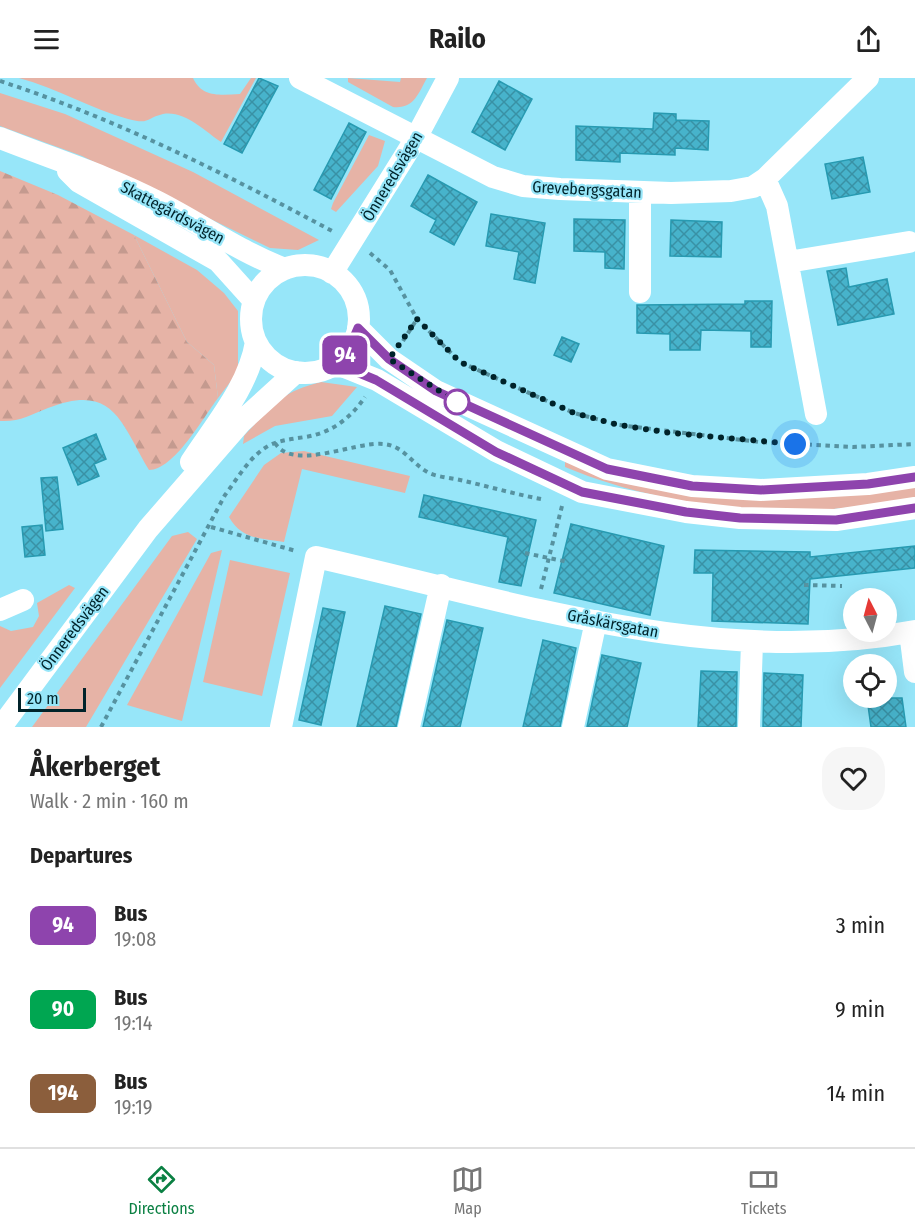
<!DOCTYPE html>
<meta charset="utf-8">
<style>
body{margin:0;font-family:"Fira Sans Condensed",sans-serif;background:#f6f6f6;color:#222;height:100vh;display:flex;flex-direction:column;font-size:22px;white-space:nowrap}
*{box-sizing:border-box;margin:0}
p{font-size:20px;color:#767676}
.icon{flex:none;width:33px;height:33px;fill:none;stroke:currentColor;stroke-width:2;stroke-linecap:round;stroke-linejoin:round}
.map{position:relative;height:649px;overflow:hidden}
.drawer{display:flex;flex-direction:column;background:#fff;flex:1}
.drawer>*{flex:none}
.badge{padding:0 12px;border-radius:9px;font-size:21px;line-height:39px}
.needle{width:39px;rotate:354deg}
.fabs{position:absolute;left:843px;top:510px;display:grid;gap:12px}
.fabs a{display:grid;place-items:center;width:54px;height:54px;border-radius:50%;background:#fff;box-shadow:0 6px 24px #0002;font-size:30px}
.scale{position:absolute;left:18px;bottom:15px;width:68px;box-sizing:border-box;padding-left:6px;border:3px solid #00232a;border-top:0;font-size:16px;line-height:21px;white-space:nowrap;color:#00232a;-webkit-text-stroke:4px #97e6f9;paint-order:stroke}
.you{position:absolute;width:30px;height:30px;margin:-15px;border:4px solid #fff;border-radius:50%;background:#1a73e8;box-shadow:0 0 0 9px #1a73e833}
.map>.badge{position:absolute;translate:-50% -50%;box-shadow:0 0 0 3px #fff}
h2{padding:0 30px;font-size:22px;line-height:54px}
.round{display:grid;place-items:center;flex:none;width:63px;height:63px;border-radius:24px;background:#f6f6f6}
.head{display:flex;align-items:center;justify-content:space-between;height:102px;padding:0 30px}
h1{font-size:28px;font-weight:700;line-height:45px}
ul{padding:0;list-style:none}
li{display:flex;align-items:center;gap:18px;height:84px;padding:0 30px}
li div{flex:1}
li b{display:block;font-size:22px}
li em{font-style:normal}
li .badge{min-width:66px;font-weight:700;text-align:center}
header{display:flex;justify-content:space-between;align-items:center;height:78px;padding:0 30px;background:#fff;font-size:27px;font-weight:700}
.dock{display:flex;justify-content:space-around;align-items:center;height:84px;border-top:2px solid #e0e0e0;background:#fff;font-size:16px;color:#767676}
.dock a{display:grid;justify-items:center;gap:3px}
.dock .active{color:#0b8043}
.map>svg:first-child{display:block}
</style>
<header><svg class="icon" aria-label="menu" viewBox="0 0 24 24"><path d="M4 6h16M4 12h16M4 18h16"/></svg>Railo<svg class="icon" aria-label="share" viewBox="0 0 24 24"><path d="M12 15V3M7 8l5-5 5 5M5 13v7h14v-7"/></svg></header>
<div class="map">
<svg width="915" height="649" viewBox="0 0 915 649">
<defs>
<pattern id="forest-firs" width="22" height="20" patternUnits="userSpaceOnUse" patternTransform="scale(1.5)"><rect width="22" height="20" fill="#e6b3a6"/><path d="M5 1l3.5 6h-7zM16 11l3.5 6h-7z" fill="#c49a8f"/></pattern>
<pattern id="building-cross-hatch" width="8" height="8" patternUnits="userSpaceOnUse" patternTransform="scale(1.5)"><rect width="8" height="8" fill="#47b3cb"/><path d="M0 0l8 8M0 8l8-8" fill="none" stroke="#3991a5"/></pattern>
</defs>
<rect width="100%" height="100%" fill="#97e6f9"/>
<path fill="#e6b3a6" d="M 19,0 L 193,0 C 202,20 221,17 240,16 L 251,0 L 256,0 L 221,64 C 205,53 184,32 163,36 C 146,40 150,47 128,41 C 91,31 57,10 19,0 Z
M 348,0 L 400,4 L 401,0 L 427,0 C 418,16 414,31 393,29 L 348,4 Z
M 0,15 L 65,36 L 193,94 L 319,162 L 298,172 L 270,170 L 82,78 L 0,48 Z
M 369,57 L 385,63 L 378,88 L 336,134 L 331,131 L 333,125 Z
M 134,157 L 197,192 L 224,215 L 238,233 L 238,294 L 218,320 L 214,287 L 187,264 Z
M 321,304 L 357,309 L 332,338 L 275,348 L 243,366 L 244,358 C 271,328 280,314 321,304 Z
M 304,373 L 410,398 L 405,415 L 302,391 L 284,464 C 261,460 242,462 229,439 L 264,387 L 281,375 Z
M 565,384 L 610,396 L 915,407 L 915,421 C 888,424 861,429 833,431 C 745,438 647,423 565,389 Z
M 188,454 L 197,461 L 86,649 L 32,649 L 172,458 Z
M 222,472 L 182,643 L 127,627 L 211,475 Z
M 230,482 L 290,495 L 262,618 L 203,604 Z
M 69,507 L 75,510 L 0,610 L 0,548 L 11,553 L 33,549 L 39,538 L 37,525 Z"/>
<path fill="url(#forest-firs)" d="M 0,93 L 58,117 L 134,157 L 187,264 L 214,287 L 218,320 C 203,340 174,392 149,392 C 121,345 114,304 48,330 C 30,337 20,344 0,343 Z"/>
<path fill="url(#building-cross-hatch)" stroke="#279ab1" stroke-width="1.5" d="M 259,0 L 278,8 L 242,75 L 224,66 Z
M 499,3 L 532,21 L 505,72 L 472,54 Z
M 654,35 L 676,36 L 676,42 L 709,43 L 708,72 L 675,70 L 675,77 L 620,75 L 620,84 L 576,82 L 576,48 L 653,51 Z
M 349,45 L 366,54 L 331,121 L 314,112 Z
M 863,79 L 870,114 L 832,121 L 825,86 Z
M 428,97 L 477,124 L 454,167 L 430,154 L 436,142 L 411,128 Z
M 491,136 L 545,145 L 535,205 L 514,201 L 519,174 L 486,168 Z
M 574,141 L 625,142 L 624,191 L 605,190 L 605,174 L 574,173 Z
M 671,142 L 722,144 L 721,179 L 670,178 Z
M 846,190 L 849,209 L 887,201 L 894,236 L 838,247 L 827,193 Z
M 745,223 L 772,223 L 771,269 L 751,269 L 751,253 L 701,252 L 700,272 L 670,272 L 670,256 L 637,255 L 637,227 L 745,226 Z
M 562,259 L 579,266 L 571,284 L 554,277 Z
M 96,356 L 106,381 L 94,386 L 99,398 L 78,407 L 63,370 Z
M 57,399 L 63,451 L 46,453 L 41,400 Z
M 424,417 L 536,442 L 521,508 L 499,504 L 508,459 L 419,439 Z
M 571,446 L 664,468 L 650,537 L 554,515 Z
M 42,447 L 45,477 L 25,479 L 22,449 Z
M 915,468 L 915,490 L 810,501 L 808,546 L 712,543 L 713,495 L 694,495 L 695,472 L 810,474 L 810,479 Z
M 385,528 L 421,536 L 396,649 L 357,649 Z
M 323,530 L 345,534 L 321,647 L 299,642 Z
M 447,542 L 483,550 L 460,649 L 423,649 Z
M 543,562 L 576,570 L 560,649 L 523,649 Z
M 602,577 L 641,585 L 627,649 L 587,649 Z
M 701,593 L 737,594 L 736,649 L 698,649 Z
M 764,595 L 803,597 L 801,649 L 763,649 Z
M 867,620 L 902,620 L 906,649 L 871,649 Z"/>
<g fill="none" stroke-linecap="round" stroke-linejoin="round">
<path stroke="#5692a0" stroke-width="4" stroke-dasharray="4.5 4.5" stroke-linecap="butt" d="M 0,3 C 116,41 224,95 332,153
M 370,175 L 390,192 L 417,241 L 460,284 L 574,335 L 619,347 L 759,364 L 853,369 L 915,366
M 403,263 L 417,241
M 275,365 C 293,394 355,363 384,366 C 404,368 412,386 429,395 C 438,399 451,400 460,402 C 487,408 514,416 541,421
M 211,449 L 296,473
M 525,475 L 568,484
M 804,507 L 842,508
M 541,511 L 562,428
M 101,649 L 225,417 C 238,400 249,379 268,368 C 280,362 292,361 305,359 C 331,355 350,341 365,319"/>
<path stroke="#fff" stroke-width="22" d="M 300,0 L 493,99 L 523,108 L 560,111 L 671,115 L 731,113 L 753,109 L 765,101 L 868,0
M 0,60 C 53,81 108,98 158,124 C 201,146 240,174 285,191
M 68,93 L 79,104 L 218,183 L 254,223
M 765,101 L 777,128 L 816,336
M 788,184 L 909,164
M251 241a54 54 0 1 1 108 0a54 54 0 1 1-108 0Z
M 332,195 L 416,60 L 448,0
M 640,214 L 640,114
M 358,250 L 389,281 L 436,313 L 607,391 L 692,408 L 761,412 L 868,406 L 915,399
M 335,285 L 377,302 L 496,373 L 582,414 L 686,434 L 740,440 L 836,442 L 915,430
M 191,384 C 215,347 249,308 256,264
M 0,532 L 23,522
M 910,554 L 915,594
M 1,649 L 148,451 L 241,344 L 296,294
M 281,649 L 316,479 C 511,523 714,591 915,553
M 409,649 L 441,507
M 573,649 L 596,543
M 749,649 L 752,565"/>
</g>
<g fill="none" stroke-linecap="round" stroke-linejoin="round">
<g stroke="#fff" stroke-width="14">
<path id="line" d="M 915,399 L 868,406 L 761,412 L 692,408 L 607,391 L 436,313 L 389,281 L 358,250 L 348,273 L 335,285 L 376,302 L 496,374 L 582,414 L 686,434 L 740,440 L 836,442 L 915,430"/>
</g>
<use href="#line" stroke="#8e44ad" stroke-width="9"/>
<path stroke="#00232a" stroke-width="6" stroke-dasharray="0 10.8" d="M 457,324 L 389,281 L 417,241 L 460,284 L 574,335 L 619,347 L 671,355 L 795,366"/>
</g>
<circle fill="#fff" stroke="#8e44ad" stroke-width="3" cx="457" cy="324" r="12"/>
<g text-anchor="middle" stroke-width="4.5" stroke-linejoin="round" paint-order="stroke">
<g font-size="16" fill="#00232a" stroke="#97e6f9">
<text transform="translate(392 98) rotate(-59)" y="6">Önneredsvägen</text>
<text transform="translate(587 111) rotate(3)" y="6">Grevebergsgatan</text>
<text transform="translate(173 134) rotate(28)" y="6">Skattegårdsvägen</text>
<text transform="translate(613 545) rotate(11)" y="6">Gråskärsgatan</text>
<text transform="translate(74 550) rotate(-53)" y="6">Önneredsvägen</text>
</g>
</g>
</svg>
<div class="fabs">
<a><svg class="needle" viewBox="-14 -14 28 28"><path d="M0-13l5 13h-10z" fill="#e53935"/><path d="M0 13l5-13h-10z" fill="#767676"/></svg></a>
<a><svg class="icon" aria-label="locate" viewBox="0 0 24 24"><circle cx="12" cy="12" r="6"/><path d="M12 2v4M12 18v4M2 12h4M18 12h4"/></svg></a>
</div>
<div class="scale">20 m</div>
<div class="you" style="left:795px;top:366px"></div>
<b class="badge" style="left:345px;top:277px;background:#8e44ad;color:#fff">94</b>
</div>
<section class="drawer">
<div class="head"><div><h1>Åkerberget</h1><p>Walk · 2 min · 160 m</p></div><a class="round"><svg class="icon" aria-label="heart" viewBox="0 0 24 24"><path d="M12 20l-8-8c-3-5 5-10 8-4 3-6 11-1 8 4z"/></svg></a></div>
<h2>Departures</h2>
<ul>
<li><span class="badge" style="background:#8e44ad;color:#fff">94</span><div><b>Bus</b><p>19:08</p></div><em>3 min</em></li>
<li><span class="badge" style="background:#00a651;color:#fff">90</span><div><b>Bus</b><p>19:14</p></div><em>9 min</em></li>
<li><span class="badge" style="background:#8b5e3c;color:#fff">194</span><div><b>Bus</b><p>19:19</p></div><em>14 min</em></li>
</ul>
</section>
<nav class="dock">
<a class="active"><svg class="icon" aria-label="directions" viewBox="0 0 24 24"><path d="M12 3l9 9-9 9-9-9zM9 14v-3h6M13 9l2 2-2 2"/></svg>Directions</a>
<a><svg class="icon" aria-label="map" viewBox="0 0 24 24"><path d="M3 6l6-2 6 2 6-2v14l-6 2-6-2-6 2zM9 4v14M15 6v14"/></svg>Map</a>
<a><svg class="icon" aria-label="tickets" viewBox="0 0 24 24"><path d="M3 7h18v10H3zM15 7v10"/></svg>Tickets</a>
</nav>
